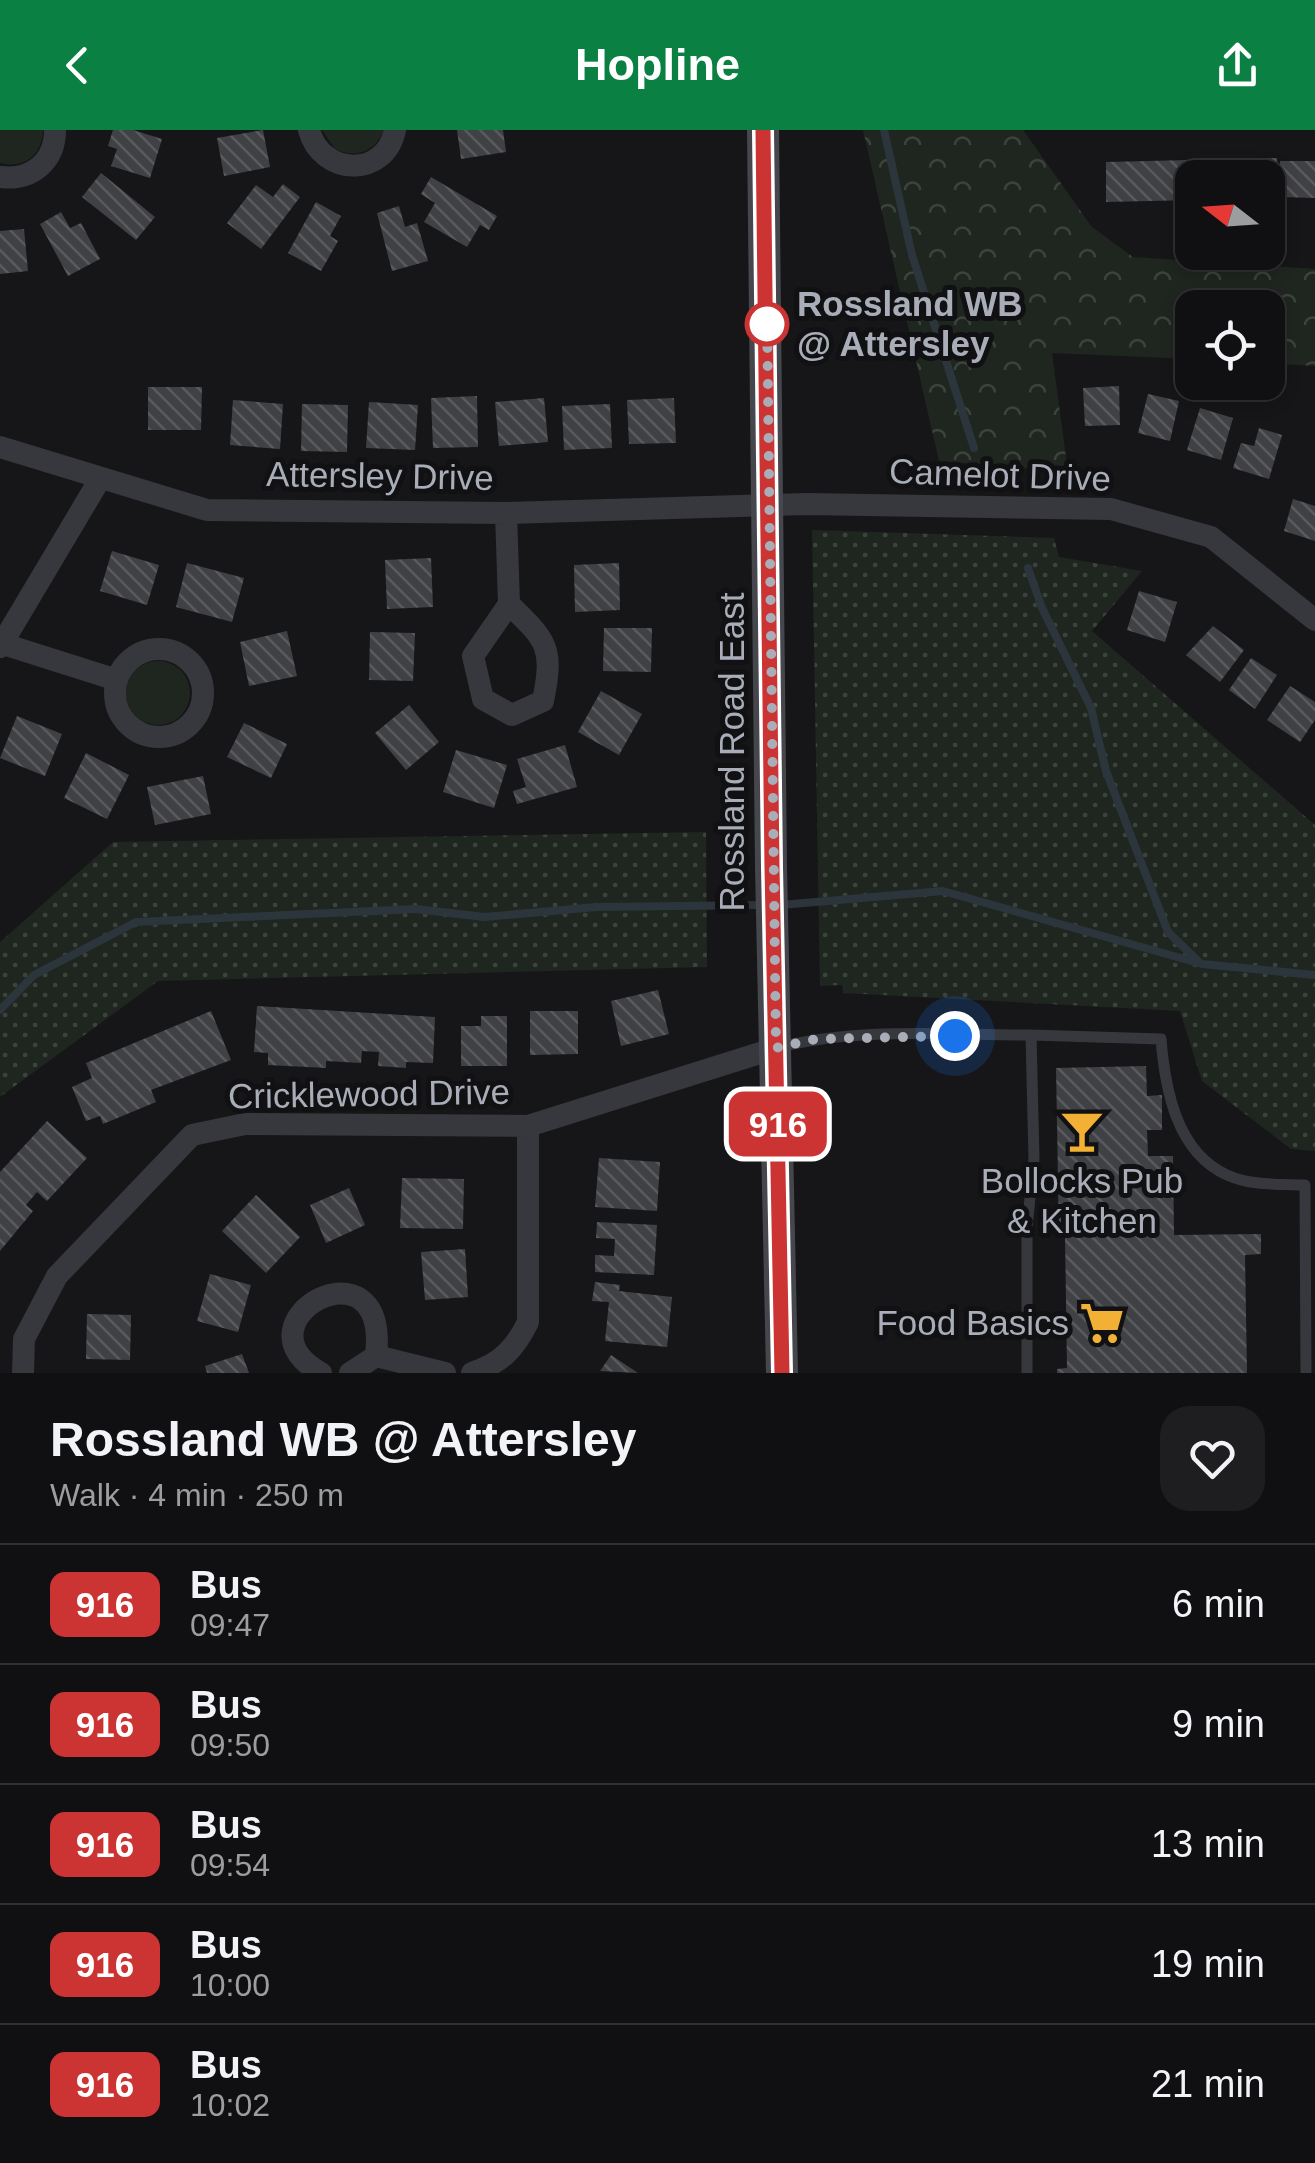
<!DOCTYPE html>
<meta charset="utf-8">
<style>
body{margin:0;font-family:Helvetica,sans-serif;background:#1e1e20;color:#f1f3f6;height:100vh;display:flex;flex-direction:column;font-size:38px;white-space:nowrap}
*{box-sizing:border-box;margin:0}
p{font-size:32px;color:#9c9d9f}
.icon{flex:none;width:55px;height:55px;fill:none;stroke:currentColor;stroke-width:2;stroke-linecap:round;stroke-linejoin:round}
.map{position:relative;height:1243px;overflow:hidden}
.panel{display:flex;flex-direction:column;background:#101012;flex:1}
.panel>*{flex:none}
.badge{padding:0 20px;border-radius:15px;font-size:35px;line-height:65px}
.needle{width:65px;rotate:287deg}
.buttons{position:absolute;left:1175px;top:30px;display:grid;gap:20px}
.buttons a{display:grid;place-items:center;width:110px;height:110px;border-radius:20px;background:#101012;box-shadow:0 5px 15px #0003,0 0 0 2px #303032;font-size:50px}
.you{position:absolute;width:50px;height:50px;margin:-25px;border:8px solid #fff;border-radius:50%;background:#1a73e8;box-shadow:0 0 0 15px #1a73e833}
.map>.badge{position:absolute;translate:-50% -50%;box-shadow:0 0 0 5px #fff}
.round{display:grid;place-items:center;flex:none;width:105px;height:105px;border-radius:30px;background:#1e1e20}
.overview{display:flex;align-items:center;justify-content:space-between;height:170px;padding:0 50px}
h1{font-size:48px;font-weight:600;line-height:75px}
ul{padding:0;list-style:none}
li{display:flex;align-items:center;gap:30px;height:120px;padding:0 50px;border-top:2px solid #303032}
li div{flex:1}
li b{display:block;font-size:38px}
li em{font-style:normal}
li .badge{min-width:110px;font-weight:700;text-align:center}
header{display:flex;justify-content:space-between;align-items:center;height:130px;padding:0 50px;background:#0b8043;color:#fff;font-size:45px;font-weight:600}
.map>svg:first-child{display:block}
</style>
<header><svg class="icon" aria-label="back" viewBox="0 0 24 24"><path d="M15 5l-7 7 7 7"/></svg>Hopline<svg class="icon" aria-label="share" viewBox="0 0 24 24"><path d="M12 15V3M7 8l5-5 5 5M5 13v7h14v-7"/></svg></header>
<div class="map">
<svg width="1315" height="1243" viewBox="0 0 1315 1243">
<defs>
<pattern id="forest-crowns" width="20" height="18" patternUnits="userSpaceOnUse" patternTransform="scale(2.5)"><rect width="20" height="18" fill="#1e261f"/><path d="M2 6a3 3 0 1 1 6 0M12 15a3 3 0 1 1 6 0" fill="none" stroke="#3c433d"/></pattern>
<pattern id="park-dots" width="8" height="8" patternUnits="userSpaceOnUse" patternTransform="scale(2.5)"><rect width="8" height="8" fill="#1e261f"/><path d="M2 2h.1M6 6h.1" fill="none" stroke="#3c433d" stroke-width="1.8" stroke-linecap="round"/></pattern>
<pattern id="building-back-hatch" width="6" height="6" patternUnits="userSpaceOnUse" patternTransform="scale(2.5)"><rect width="6" height="6" fill="#404145"/><path d="M-1 5l2 2M0 0l6 6M5-1l2 2" fill="none" stroke="#595a5e"/></pattern>
</defs>
<rect width="100%" height="100%" fill="#161618"/>
<path fill="#1e261f" d="M 0,0 L 43,0 C 42,25 25,39 0,33 Z
M 322,0 L 384,0 C 375,22 356,29 335,19 Z
M126 563a32 32 0 1 1 64 0a32 32 0 1 1-64 0Z"/>
<path fill="url(#forest-crowns)" d="M 863,0 L 1023,0 L 1092,97 L 1133,127 L 1315,139 L 1315,236 L 1268,233 L 1268,178 L 1192,178 L 1192,229 L 1052,223 L 1068,342 L 939,331 Z"/>
<path fill="url(#park-dots)" d="M 812,400 L 1054,408 L 1059,427 L 1142,441 L 1092,501 L 1315,695 L 1315,1021 L 1291,1019 L 1202,951 L 1180,881 L 843,863 L 842,855 L 820,856 Z
M 706,702 L 707,837 L 158,851 L 0,967 L 0,812 L 113,712 Z"/>
<g fill="none" stroke-linecap="round" stroke-linejoin="round">
<path stroke="#2c353c" stroke-width="8" d="M 884,0 L 912,125 L 974,318
M 1028,438 L 1042,478 L 1091,578 L 1106,641 L 1168,802 L 1198,831
M 781,775 L 943,761 L 1202,834 L 1315,845
M 0,880 L 34,845 L 136,792 L 416,779 L 484,787 L 597,777 L 762,775"/>
</g>
<path fill="url(#building-back-hatch)" d="M 113,0 L 133,0 L 162,9 L 150,48 L 111,36 L 117,19 L 108,16 Z
M 263,0 L 270,37 L 224,46 L 217,8 Z
M 457,0 L 503,0 L 506,22 L 461,29 Z
M 1277,28 L 1278,67 L 1268,68 L 1268,48 L 1192,48 L 1192,70 L 1106,72 L 1106,32 Z
M 1280,31 L 1315,31 L 1315,68 L 1281,67 Z
M 101,43 L 155,87 L 136,110 L 82,67 Z
M 431,47 L 497,86 L 489,100 L 480,95 L 467,117 L 424,92 L 435,73 L 421,64 Z
M 283,54 L 300,67 L 261,119 L 227,93 L 256,55 L 273,67 Z
M 316,72 L 341,86 L 330,106 L 338,111 L 321,141 L 288,123 Z
M 399,76 L 405,97 L 417,93 L 428,131 L 392,141 L 377,83 Z
M 61,82 L 70,98 L 81,93 L 100,129 L 68,146 L 40,94 Z
M 24,99 L 28,141 L 0,144 L 0,101 Z
M 1119,256 L 1120,295 L 1085,296 L 1083,258 Z
M 148,257 L 202,257 L 201,300 L 148,300 Z
M 1148,264 L 1179,271 L 1170,311 L 1138,303 Z
M 477,266 L 478,317 L 433,318 L 431,268 Z
M 544,268 L 548,312 L 499,316 L 495,272 Z
M 674,268 L 676,313 L 629,314 L 627,270 Z
M 233,270 L 283,274 L 280,319 L 230,315 Z
M 369,272 L 418,275 L 415,320 L 366,318 Z
M 302,274 L 348,275 L 347,322 L 301,321 Z
M 610,274 L 612,318 L 564,320 L 562,276 Z
M 1200,278 L 1233,288 L 1221,330 L 1187,320 Z
M 1259,298 L 1282,305 L 1269,349 L 1233,338 L 1241,313 L 1254,316 Z
M 1293,369 L 1315,376 L 1315,411 L 1284,401 Z
M 112,421 L 159,435 L 147,475 L 100,461 Z
M 431,428 L 433,477 L 387,479 L 385,430 Z
M 187,433 L 244,448 L 232,492 L 176,477 Z
M 619,433 L 620,480 L 575,482 L 574,435 Z
M 1139,461 L 1177,472 L 1165,512 L 1127,500 Z
M 1213,496 L 1244,520 L 1220,552 L 1186,525 Z
M 604,498 L 652,498 L 651,542 L 603,541 Z
M 287,501 L 297,546 L 249,556 L 240,512 Z
M 370,502 L 415,503 L 413,551 L 369,550 Z
M 1251,528 L 1277,545 L 1255,579 L 1229,560 Z
M 1290,556 L 1315,572 L 1315,590 L 1300,612 L 1267,590 Z
M 601,561 L 642,584 L 619,625 L 578,602 Z
M 409,575 L 439,612 L 406,640 L 375,603 Z
M 17,586 L 62,604 L 45,646 L 0,628 Z
M 244,593 L 287,614 L 271,648 L 227,627 Z
M 565,615 L 577,657 L 517,674 L 513,661 L 526,657 L 517,629 Z
M 456,620 L 507,635 L 494,678 L 443,662 Z
M 86,623 L 129,645 L 107,689 L 64,668 Z
M 203,646 L 211,684 L 155,695 L 147,657 Z
M 658,860 L 669,904 L 621,916 L 611,871 Z
M 257,876 L 435,887 L 433,933 L 406,932 L 406,938 L 378,936 L 379,922 L 362,921 L 361,933 L 326,931 L 326,938 L 268,935 L 268,923 L 254,922 Z
M 211,881 L 231,930 L 151,960 L 156,972 L 103,994 L 100,986 L 86,991 L 72,957 L 92,948 L 86,933 Z
M 530,881 L 578,881 L 578,924 L 530,925 Z
M 481,886 L 507,886 L 507,936 L 461,936 L 461,896 L 481,896 Z
M 1146,936 L 1147,966 L 1162,965 L 1162,1000 L 1147,1000 L 1148,1026 L 1173,1026 L 1174,1105 L 1261,1104 L 1261,1124 L 1245,1125 L 1247,1243 L 1057,1243 L 1057,1239 L 1067,1238 L 1065,1105 L 1059,1105 L 1056,938 Z
M 47,991 L 87,1028 L 47,1071 L 37,1062 L 26,1075 L 33,1081 L 0,1121 L 0,1042 Z
M 599,1028 L 660,1032 L 657,1081 L 595,1077 Z
M 402,1048 L 464,1049 L 463,1099 L 400,1098 Z
M 349,1058 L 365,1095 L 326,1113 L 310,1075 Z
M 256,1065 L 300,1107 L 266,1143 L 222,1101 Z
M 597,1092 L 657,1095 L 654,1145 L 595,1142 L 595,1125 L 614,1126 L 615,1109 L 596,1108 Z
M 465,1119 L 468,1167 L 425,1170 L 421,1122 Z
M 210,1144 L 251,1155 L 238,1202 L 197,1191 Z
M 595,1152 L 620,1155 L 619,1161 L 672,1167 L 667,1217 L 605,1211 L 609,1172 L 592,1171 Z
M 87,1184 L 131,1185 L 130,1230 L 86,1229 Z
M 242,1224 L 249,1243 L 207,1243 L 205,1236 Z
M 611,1225 L 638,1243 L 600,1241 Z"/>
<g fill="none" stroke-linecap="round" stroke-linejoin="round">
<path stroke="#37383d" stroke-width="11" d="M 1031,905 L 1161,909 C 1165,958 1176,1022 1227,1045 C 1251,1056 1279,1054 1305,1055 L 1306,1243
M 780,917 C 860,897 949,905 1031,905 L 1034,1029 L 1027,1097 L 1027,1243"/>
<path stroke="#37383d" stroke-width="22" d="M 309,0 C 321,46 385,49 395,0
M 0,47 C 31,51 55,32 55,0
M 0,317 L 207,380 L 506,383 L 807,374 L 1111,379 L 1211,407 L 1315,490
M 506,383 L 509,474 L 473,526 L 483,569 L 512,585 L 543,571 C 554,517 547,511 509,474
M 0,513 L 117,550
M 0,517 L 100,349
M115 563a44 44 0 1 1 88 0a44 44 0 1 1-88 0Z
M 376,1226 L 445,1243
M 23,1243 L 24,1209 L 57,1146 L 192,1005 L 245,994 L 528,996 L 776,918
M 321,1243 C 229,1192 390,1102 376,1226 L 350,1243
M 472,1243 C 501,1233 515,1219 528,1192 L 528,996"/>
<path stroke="#45474d" stroke-width="32" d="M 763,0 L 771,737 L 782,1243"/>
</g>
<g fill="none" stroke-linecap="round" stroke-linejoin="round">
<g stroke="#fff" stroke-width="22">
<path id="line" d="M 763,0 L 772,737 L 782,1243"/>
</g>
<use href="#line" stroke="#c33" stroke-width="15"/>
<path stroke="#a8adb8" stroke-width="10" stroke-dasharray="0 18" d="M 767,194 L 767,179 L 776,918 L 816,909 L 955,906"/>
</g>
<defs>
<g id="bar-bare" transform="scale(3.45)"><path d="M-6-5H6L.8 .8V4.5H3.5V6h-7V4.5H-.8V.8Z" fill="#f2b134" stroke="#111113" stroke-width="2.5" paint-order="stroke"/></g>
<g id="supermarket-bare" transform="scale(3.45)"><path d="M-6-5.5h2.5l.6 2H6L4.5 2H-2.5L-4.4-4H-6ZM-1.5 3.2a1.3 1.3 0 1 0 .1 0ZM3 3.2a1.3 1.3 0 1 0 .1 0Z" fill="#f2b134" stroke="#111113" stroke-width="2.5" paint-order="stroke"/></g>
</defs>
<g fill-rule="evenodd">
<use href="#bar-bare" x="1082" y="1001"/>
<use href="#supermarket-bare" x="1102" y="1193"/>
</g>
<circle fill="#fff" stroke="#c33" stroke-width="5" cx="767" cy="194" r="20"/>
<g text-anchor="middle" stroke-width="10" stroke-linejoin="round" paint-order="stroke">
<g font-size="35" font-weight="bold" fill="#a8adb8" stroke="#111113" text-anchor="start">
<text x="797" y="186">Rossland WB<tspan x="797" dy="40">@ Attersley</tspan></text>
</g>
<g font-size="35" fill="#a8adb8" stroke="#111113">
<text transform="translate(1000 345) rotate(2)" y="12">Camelot Drive</text>
<text transform="translate(380 346) rotate(1)" y="12">Attersley Drive</text>
<text transform="translate(732 622) rotate(-90)" y="12">Rossland Road East</text>
<text transform="translate(369 964) rotate(-1)" y="12">Cricklewood Drive</text>
</g>
<g font-size="35" fill="#a8adb8" stroke="#111113">
<text x="1082" y="1063">Bollocks Pub<tspan x="1082" dy="40">&amp; Kitchen</tspan></text>
<text x="1069" y="1205" text-anchor="end">Food Basics</text>
</g>
</g>
</svg>
<div class="buttons">
<a><svg class="needle" viewBox="-14 -14 28 28"><path d="M0-13l5 13h-10z" fill="#e53935"/><path d="M0 13l5-13h-10z" fill="#9c9d9f"/></svg></a>
<a><svg class="icon" aria-label="locate" viewBox="0 0 24 24"><circle cx="12" cy="12" r="6"/><path d="M12 2v4M12 18v4M2 12h4M18 12h4"/></svg></a>
</div>
<div class="you" style="left:955px;top:906px"></div>
<b class="badge" style="left:778px;top:994px;background:#c33;color:#fff">916</b>
</div>
<section class="panel">
<div class="overview"><div><h1>Rossland WB @ Attersley</h1><p>Walk · 4 min · 250 m</p></div><a class="round"><svg class="icon" aria-label="heart" viewBox="0 0 24 24"><path d="M12 20l-8-8c-3-5 5-10 8-4 3-6 11-1 8 4z"/></svg></a></div>
<ul>
<li><span class="badge" style="background:#c33;color:#fff">916</span><div><b>Bus</b><p>09:47</p></div><em>6 min</em></li>
<li><span class="badge" style="background:#c33;color:#fff">916</span><div><b>Bus</b><p>09:50</p></div><em>9 min</em></li>
<li><span class="badge" style="background:#c33;color:#fff">916</span><div><b>Bus</b><p>09:54</p></div><em>13 min</em></li>
<li><span class="badge" style="background:#c33;color:#fff">916</span><div><b>Bus</b><p>10:00</p></div><em>19 min</em></li>
<li><span class="badge" style="background:#c33;color:#fff">916</span><div><b>Bus</b><p>10:02</p></div><em>21 min</em></li>
</ul>
</section>
